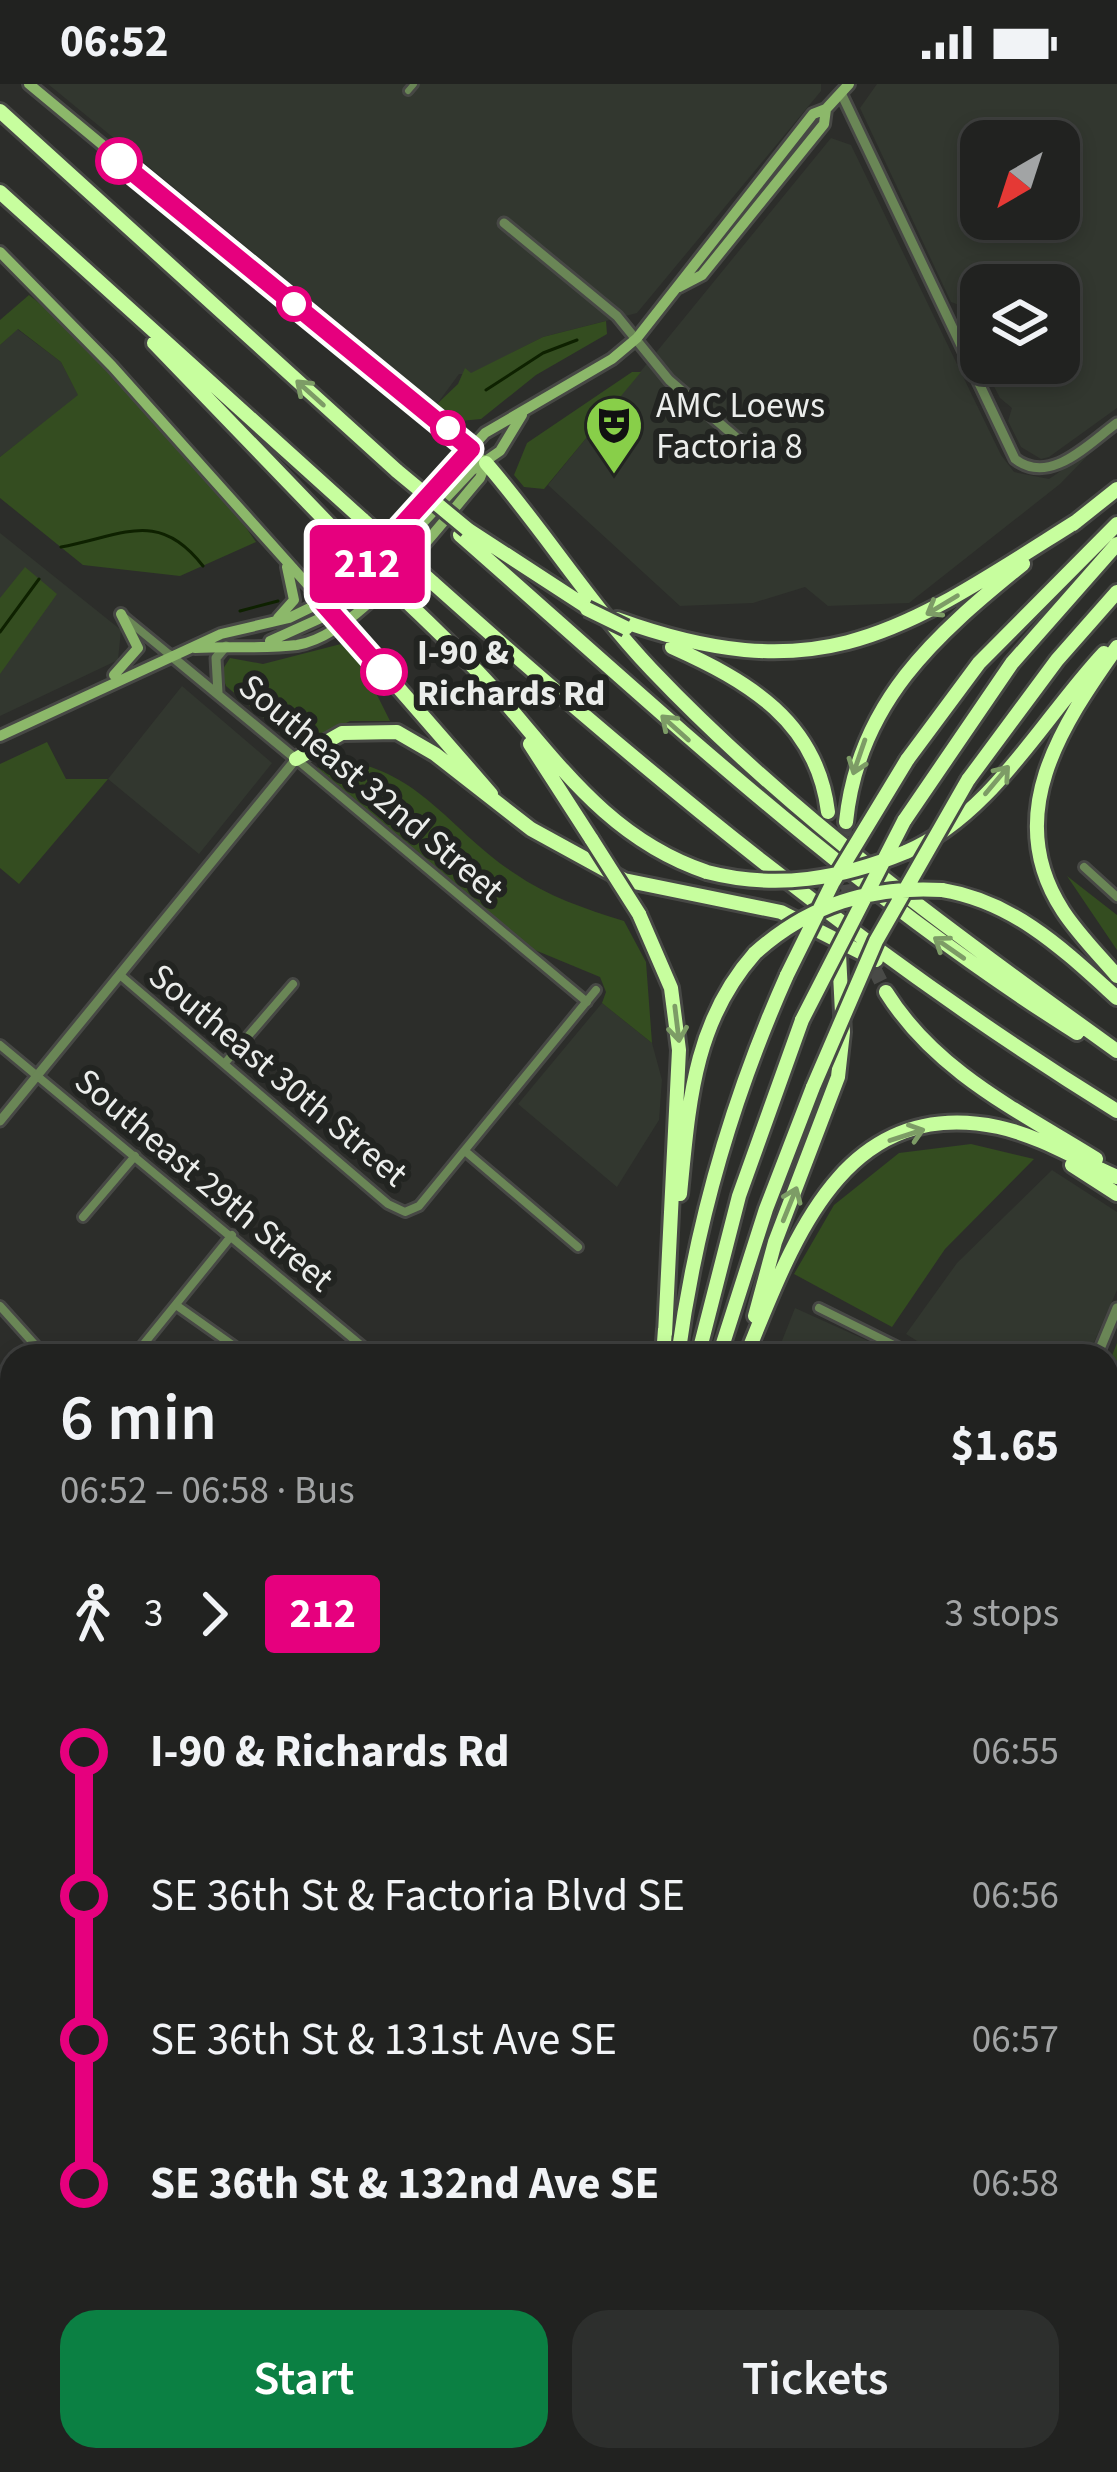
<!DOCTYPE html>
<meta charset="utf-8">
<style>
body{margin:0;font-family:"Source Sans 3",sans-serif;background:#2d2f2d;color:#f1f3f6;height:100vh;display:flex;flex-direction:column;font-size:45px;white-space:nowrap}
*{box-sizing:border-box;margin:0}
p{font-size:39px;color:#a2a4a5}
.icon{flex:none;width:66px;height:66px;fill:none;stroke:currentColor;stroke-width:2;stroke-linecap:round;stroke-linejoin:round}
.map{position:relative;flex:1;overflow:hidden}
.sheet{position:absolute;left:0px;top:1260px;width:1119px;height:1128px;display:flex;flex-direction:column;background:#212220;border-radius:36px 36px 0 0;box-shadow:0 6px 18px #0003,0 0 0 3px #3e3f3e}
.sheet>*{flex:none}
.badge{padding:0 24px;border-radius:9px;font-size:42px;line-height:78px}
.needle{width:78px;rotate:219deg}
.controls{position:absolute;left:960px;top:36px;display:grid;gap:24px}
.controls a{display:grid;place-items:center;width:120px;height:120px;border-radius:24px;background:#212220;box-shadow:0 6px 18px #0003,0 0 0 3px #3e3f3e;font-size:60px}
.map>.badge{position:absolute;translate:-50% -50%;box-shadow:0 0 0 6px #fff}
.legs{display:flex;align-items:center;gap:18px;height:132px;padding:0 60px;font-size:39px}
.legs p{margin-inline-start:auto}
.head{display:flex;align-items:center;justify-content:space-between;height:204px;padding:0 60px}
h1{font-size:66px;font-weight:600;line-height:90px}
.action{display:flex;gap:24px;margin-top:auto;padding:24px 60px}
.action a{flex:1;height:138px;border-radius:36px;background:#0b8043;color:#fff;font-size:48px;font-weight:600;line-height:138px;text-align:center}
.action a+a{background:#2d2f2d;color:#f1f3f6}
ul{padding:0 60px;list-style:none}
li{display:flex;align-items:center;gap:42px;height:144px;font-size:45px}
li i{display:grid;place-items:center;width:18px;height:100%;margin:0 15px;background:currentColor}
li i::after{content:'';width:30px;height:30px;margin:-15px;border:9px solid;border-radius:50%;background:#212220}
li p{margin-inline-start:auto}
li:first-child i{background:linear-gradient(#0000 50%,currentColor 0)}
li:last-child i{background:linear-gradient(currentColor 50%,#0000 0)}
.status{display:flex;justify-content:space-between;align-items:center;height:84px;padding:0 60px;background:#212220;direction:ltr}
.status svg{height:33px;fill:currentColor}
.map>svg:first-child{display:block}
</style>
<div class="status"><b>06:52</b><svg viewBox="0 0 49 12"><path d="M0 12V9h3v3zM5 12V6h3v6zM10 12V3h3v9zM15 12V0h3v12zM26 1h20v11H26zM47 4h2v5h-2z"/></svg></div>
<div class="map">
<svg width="1117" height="2388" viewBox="0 0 1117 2388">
<rect width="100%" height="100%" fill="#2c2d2a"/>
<path fill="#32372f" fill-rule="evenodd" d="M 48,0 L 821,0 L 821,7 L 637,229 L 543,253 L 471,290 L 459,290 L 437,320 Z
M 877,0 L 1117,0 L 1117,324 L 1049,373 L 1041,375 L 1021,363 L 1008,337 L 1012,324 L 1000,314 L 982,279 L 1059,279 L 1059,201 L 981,201 L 981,277 L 959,221 L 951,218 L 860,24 ZM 981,57 L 1059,57 L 1059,135 L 981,135 Z
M 831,54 L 851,61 L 1001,371 L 1014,388 L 1049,395 L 1096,363 L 1060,400 L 909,519 L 828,522 L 805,503 L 753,519 L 680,522 L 548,401 Z
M 17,245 L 61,278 L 79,312 L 0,373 L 0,261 Z
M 0,449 L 121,546 L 118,576 L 0,632 Z
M 182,602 L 272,679 L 199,770 L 108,695 Z
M 602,919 L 652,959 L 662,996 L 659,1036 L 617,1103 L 518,1020 Z
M 1052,1086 L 1117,1128 L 1117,1206 L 1088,1272 L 941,1272 L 906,1250 L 957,1179 Z
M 795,1224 L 877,1261 L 898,1272 L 776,1272 Z
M 529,2376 L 618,2376 L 616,2388 L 524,2388 Z"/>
<path fill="#344d20" d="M 29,211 L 58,234 L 231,422 L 256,458 L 180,492 L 83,481 L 0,414 L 0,373 L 78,311 L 61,278 L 18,245 L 0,261 L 0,236 Z
M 606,237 L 607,250 L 536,291 L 481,335 L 460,337 L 437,320 L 458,300 L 465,284 L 471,289 L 543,253 Z
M 632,288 L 641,288 L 544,405 L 524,403 L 514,391 L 527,359 Z
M 25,483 L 57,510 L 0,590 L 0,514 Z
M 341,560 L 357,571 L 390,637 L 350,637 L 304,661 L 294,659 L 226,602 L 221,588 L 230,574 L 263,580 Z
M 47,658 L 66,695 L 108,695 L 19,800 L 0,784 L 0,680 Z
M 348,677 C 423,691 452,748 514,789 C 547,812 585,825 624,837 L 646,878 L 652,959 L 602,919 L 606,908 L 600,893 L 530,864 L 316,684 Z
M 1067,792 L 1117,831 L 1117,866 Z
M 971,1060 L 1034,1075 L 945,1165 L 892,1243 L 794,1190 L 834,1121 L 899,1069 Z
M 1117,1259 L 1117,2388 L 640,2388 L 643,2376 L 1107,2376 L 1107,1284 Z
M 248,2376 L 302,2376 L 296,2388 L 240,2388 Z"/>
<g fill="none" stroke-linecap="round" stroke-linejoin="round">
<path stroke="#0e2100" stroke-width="3" d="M 486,306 L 543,269 L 577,256
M 61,463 C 124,451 159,425 203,482
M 240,527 L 278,517
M 0,548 L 39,495"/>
<path stroke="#494a47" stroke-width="14" stroke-dasharray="14 7" stroke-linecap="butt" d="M 846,738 L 842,768 L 851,822
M 865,866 L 886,908"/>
<g stroke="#474845" stroke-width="12">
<path id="pedestrian" d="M 408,7 L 414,0"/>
</g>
<g stroke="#474845" stroke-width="14">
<path id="minor" d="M 125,534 L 170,571
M 296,675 L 587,918
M 1084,783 L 1117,813
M 120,891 L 388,1120 L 405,1128 L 419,1122 L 596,906
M 0,961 L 374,1272
M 225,979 L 293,900
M 465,1067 L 578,1163
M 83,1133 L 135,1072
M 176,1221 L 248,1272
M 0,1222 L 45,1272
M 819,1224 L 916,1272
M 134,1272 L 232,1151
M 0,1387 L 12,1397
M 0,1435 L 12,1420
M 0,1569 L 12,1579
M 0,1742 L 12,1751
M 0,1900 L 12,1898
M 0,1980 L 12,1965
M 0,2107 L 12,2127
M 0,2309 L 12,2317
M 184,2376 L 195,2384 L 204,2376
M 78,2388 L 78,2376"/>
</g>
<g stroke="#474845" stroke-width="15">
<path id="tertiary" d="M 841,9 L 1015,375 C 1050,402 1088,360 1117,339
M 504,139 L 617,232 L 669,296 L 752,367
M 218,609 L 216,574 L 226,562
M 0,1037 L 296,675 L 170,571
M 1097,1272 L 1117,1224
M 627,2388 L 629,2376"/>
</g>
<g stroke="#474845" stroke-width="16">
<path id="secondary" d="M 29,0 L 486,379
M 0,168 L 112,282 L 342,539
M 679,203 L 702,191 L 824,40 L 826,25
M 278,534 L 294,516 L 287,483
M 270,557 L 332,529 L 360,506 L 471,387 L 500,367 L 522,331
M 195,564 C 228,562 265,565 297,561 C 360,551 439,441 480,394 L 486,379
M 114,591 L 138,564 L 121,530
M 0,652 L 221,550 L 289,534 L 322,518 L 375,471 L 485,349 L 612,275 L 637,254 L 813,30 L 826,25 L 849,0"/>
</g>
<g stroke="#474845" stroke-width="20">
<path id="motorway" d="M 0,27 L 397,387
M 0,108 L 363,436
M 154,259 L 345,457
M 486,379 C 544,446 591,522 652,586 C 790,731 955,851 1117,967
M 1073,440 L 1117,405
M 467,445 L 593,527
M 460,451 C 664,630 845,803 1077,949
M 432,498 C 649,692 869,874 1117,1027
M 405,516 C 434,544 464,572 491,602 C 557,677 608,755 707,788
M 617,535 C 824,610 905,545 1077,437
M 342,539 L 491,710
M 672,563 C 748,597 817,637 828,728
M 1117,563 C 1061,642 1001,732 1063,827 C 1078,850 1099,871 1117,892
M 530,660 L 592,756
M 296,675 L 342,649 L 397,648 L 435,670 L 531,745 L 624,796 L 781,828 L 876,876
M 907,676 L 979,579 L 1117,440
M 968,696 L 1057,576 L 1117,508
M 904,737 L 1012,579 L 1117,460
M 846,738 C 858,619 935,551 1023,480
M 906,768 C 992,731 1042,635 1104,569
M 942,806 C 1015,818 1064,866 1117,914
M 639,830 L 671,904 L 679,966 L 665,1250
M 886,908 C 936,988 1019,1027 1096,1075
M 1072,1081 L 1117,1110
M 680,1110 C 689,1020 693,939 755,869
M 755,1232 L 775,1158 L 838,993 L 843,948 L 839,870
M 663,1272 L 665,1245
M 678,1272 C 696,1138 732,1014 787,891
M 698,1272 L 739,1112 L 802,936
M 719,1272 L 766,1125 L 813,1003
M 746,1272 C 793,1158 842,1011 998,1043 C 1040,1052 1078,1076 1117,1093
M 323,2388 L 330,2376
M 406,2388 L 412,2376"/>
</g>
<use href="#pedestrian" stroke="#6a8656" stroke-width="6"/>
<use href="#minor" stroke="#6a8656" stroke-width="8"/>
<use href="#tertiary" stroke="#6a8656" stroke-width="9"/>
<use href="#secondary" stroke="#8cb86a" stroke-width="10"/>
<use href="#motorway" stroke="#c7fe9e" stroke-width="14"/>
<g stroke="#474845" stroke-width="20" stroke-linecap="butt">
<path id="motorway-bridge" d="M 397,387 L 467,445
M 363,436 L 432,498
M 345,457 L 405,516
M 587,525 L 626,544
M 592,756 L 639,830
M 707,788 C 776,806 841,795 906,768
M 755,869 C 810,820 870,802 942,806
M 787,891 L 833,798 L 907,676
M 802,936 L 904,737
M 813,1003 L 876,857 L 968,696"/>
</g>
<use href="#motorway-bridge" stroke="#c7fe9e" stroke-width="14"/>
</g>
<defs><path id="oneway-shaft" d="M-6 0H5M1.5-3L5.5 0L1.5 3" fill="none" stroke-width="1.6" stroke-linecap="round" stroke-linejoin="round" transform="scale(3)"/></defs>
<g stroke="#7d9c66">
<use href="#oneway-shaft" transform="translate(310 309) rotate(-138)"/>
<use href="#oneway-shaft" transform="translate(942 521) rotate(149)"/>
<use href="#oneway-shaft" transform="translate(675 644) rotate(-138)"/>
<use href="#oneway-shaft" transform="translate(859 673) rotate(109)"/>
<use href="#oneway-shaft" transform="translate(997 696) rotate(-50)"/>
<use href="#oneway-shaft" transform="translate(949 864) rotate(-145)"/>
<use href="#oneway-shaft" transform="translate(677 940) rotate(83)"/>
<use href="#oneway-shaft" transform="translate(907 1051) rotate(-18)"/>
<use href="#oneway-shaft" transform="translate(790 1120) rotate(-68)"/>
</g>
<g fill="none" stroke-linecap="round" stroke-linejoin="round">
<g stroke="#fff" stroke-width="27">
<path id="line-1" d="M 119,77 L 471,365 L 375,471 L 322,518 L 384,588"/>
</g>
<use href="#line-1" stroke="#e6007e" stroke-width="18"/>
</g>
<defs>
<g id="theatre-pin" transform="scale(3)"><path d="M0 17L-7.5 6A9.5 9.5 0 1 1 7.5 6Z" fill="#88cf49" stroke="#222421"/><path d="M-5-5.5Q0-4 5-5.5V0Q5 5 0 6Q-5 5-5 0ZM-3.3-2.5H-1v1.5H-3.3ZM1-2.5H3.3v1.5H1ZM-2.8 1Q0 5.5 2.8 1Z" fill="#111"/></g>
</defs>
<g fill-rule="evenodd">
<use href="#theatre-pin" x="614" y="341"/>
</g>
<g fill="#fff" stroke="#e6007e" stroke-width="6">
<circle cx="119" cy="77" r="21"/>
<circle cx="294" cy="220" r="15"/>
<circle cx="448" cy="344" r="15"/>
<circle cx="384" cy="588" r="21"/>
</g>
<g text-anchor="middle" stroke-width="12" stroke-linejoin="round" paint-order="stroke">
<g font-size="36" fill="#ebedeb" stroke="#222421" text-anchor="start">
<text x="656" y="333">AMC Loews<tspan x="656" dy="41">Factoria 8</tspan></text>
</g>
<g font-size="36" font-weight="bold" fill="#ebedeb" stroke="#222421" text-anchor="start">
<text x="417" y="580">I-90 &amp;<tspan x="417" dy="41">Richards Rd</tspan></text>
</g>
<g font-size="36" fill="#ebedeb" stroke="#222421">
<text transform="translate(372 703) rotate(40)" y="13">Southeast 32nd Street</text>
<text transform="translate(279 990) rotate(40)" y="13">Southeast 30th Street</text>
<text transform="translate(205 1095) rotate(40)" y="13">Southeast 29th Street</text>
</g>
</g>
</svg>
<div class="controls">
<a><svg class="needle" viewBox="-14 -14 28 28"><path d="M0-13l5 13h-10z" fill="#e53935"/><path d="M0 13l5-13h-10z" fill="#a2a4a5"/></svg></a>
<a><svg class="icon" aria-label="layers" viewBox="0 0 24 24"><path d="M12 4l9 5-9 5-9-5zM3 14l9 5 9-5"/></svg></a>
</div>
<b class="badge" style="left:367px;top:480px;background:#e6007e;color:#fff">212</b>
<section class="sheet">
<div class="head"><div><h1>6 min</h1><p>06:52 – 06:58 · Bus</p></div><b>$1.65</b></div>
<div class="legs"><svg class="icon" aria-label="walk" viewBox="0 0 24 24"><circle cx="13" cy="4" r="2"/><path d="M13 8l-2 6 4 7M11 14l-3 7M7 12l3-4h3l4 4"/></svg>3<svg class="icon" aria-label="forward" viewBox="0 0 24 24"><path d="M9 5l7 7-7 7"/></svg><b class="badge" style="background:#e6007e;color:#fff">212</b><p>3 stops</p></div>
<ul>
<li><i style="color:#e6007e"></i><b>I-90 &amp; Richards Rd</b><p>06:55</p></li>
<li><i style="color:#e6007e"></i><span>SE 36th St &amp; Factoria Blvd SE</span><p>06:56</p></li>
<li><i style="color:#e6007e"></i><span>SE 36th St &amp; 131st Ave SE</span><p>06:57</p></li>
<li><i style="color:#e6007e"></i><b>SE 36th St &amp; 132nd Ave SE</b><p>06:58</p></li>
</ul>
<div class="action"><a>Start</a><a>Tickets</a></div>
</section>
</div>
